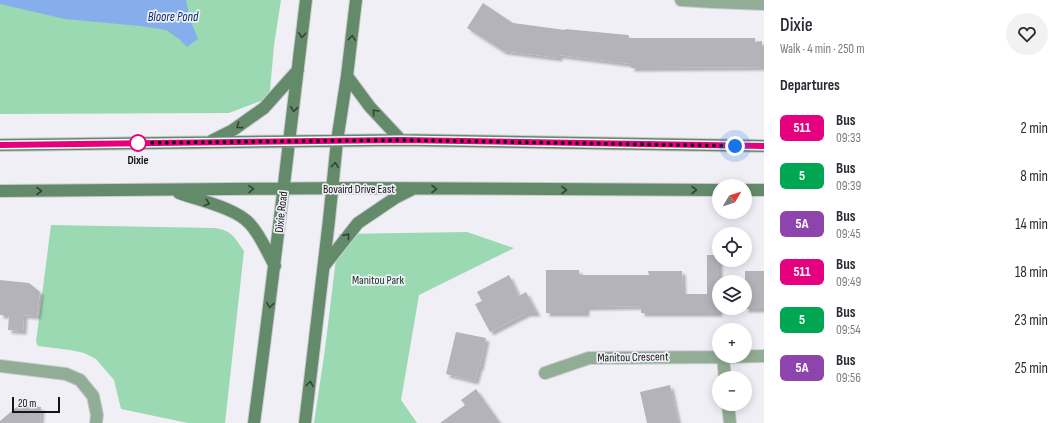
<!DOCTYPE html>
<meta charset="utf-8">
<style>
body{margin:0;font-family:"Sofia Sans Condensed",sans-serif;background:#f2f2f3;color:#2b2b33;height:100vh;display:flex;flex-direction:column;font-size:15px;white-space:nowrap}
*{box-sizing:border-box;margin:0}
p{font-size:13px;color:#7c7c81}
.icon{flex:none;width:22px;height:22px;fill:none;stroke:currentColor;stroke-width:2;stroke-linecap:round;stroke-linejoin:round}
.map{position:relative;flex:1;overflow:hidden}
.side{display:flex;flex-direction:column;background:#fff;width:300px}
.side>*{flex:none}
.badge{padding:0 8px;border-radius:6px;font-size:14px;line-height:26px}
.needle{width:26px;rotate:51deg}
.fabs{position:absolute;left:712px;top:179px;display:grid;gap:8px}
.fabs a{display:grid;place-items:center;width:40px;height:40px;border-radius:50%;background:#fff;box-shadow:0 2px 10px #0003;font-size:20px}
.scale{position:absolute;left:12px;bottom:10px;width:48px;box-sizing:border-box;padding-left:4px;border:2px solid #151517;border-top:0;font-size:11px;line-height:14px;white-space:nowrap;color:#151517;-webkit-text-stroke:3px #f0eff6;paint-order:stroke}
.you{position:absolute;width:20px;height:20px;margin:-10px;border:3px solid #fff;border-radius:50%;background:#1a73e8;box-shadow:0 0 0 6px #1a73e833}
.map>.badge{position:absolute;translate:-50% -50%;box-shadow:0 0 0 2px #fff}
h2{padding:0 16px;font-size:15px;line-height:36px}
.round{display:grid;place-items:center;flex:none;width:42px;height:42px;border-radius:21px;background:#f2f2f3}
.summary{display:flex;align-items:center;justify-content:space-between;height:68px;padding:0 16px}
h1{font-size:19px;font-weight:600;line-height:30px}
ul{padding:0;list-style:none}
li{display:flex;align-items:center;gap:12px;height:48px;padding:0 16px}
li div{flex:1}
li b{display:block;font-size:15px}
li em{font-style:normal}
li .badge{min-width:44px;font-weight:700;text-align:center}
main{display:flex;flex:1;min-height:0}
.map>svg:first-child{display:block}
</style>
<main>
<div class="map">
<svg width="764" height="423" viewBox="0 0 764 423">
<defs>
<filter id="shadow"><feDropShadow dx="3.5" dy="3.5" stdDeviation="1" flood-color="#0004"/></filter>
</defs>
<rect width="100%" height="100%" fill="#f0eff6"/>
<path fill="#9ad9b1" d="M 0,0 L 281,0 L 274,45 L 269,102 L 263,100 L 229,113 L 0,114 Z
M 51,225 L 213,228 C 231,229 235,238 244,251 L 225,423 L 188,423 L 121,409 L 114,380 L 96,359 L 84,353 L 70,350 L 38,346 L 36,342 Z
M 467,232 L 514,248 L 419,295 L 401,400 L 417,423 L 314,423 L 325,349 L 339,234 Z"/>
<path fill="#87aeec" d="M 0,0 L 186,0 L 190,19 L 198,39 L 187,47 L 179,39 L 166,30 L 140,26 L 65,19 L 0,4 Z"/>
<path fill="#b4b3b9" filter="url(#shadow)" d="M 483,3 L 513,23 L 565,30 L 565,29 L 628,35 L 629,36 L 629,38 L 755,38 L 755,42 L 762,41 L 762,67 L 631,68 L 631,64 L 559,55 L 559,58 L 503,51 L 467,28 Z
M 707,255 L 719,255 L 719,313 L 641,313 L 641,306 L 586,307 L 586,313 L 546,313 L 546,270 L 579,270 L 579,275 L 649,275 L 648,271 L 682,271 L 683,294 L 707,294 Z
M 745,271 L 764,271 L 764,309 L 745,309 Z
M 509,275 L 519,296 L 526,292 L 537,313 L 527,313 L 490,332 L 475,304 L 482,301 L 477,292 Z
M 0,280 L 29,283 L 40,292 L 37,316 L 24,315 L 23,331 L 8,330 L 9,315 L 0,315 Z
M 456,332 L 486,338 L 480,367 L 479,367 L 475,381 L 446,374 Z
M 670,385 L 678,423 L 647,423 L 640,392 Z
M 476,389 L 500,423 L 440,423 L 465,405 L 461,400 Z
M 19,405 L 41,407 L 40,423 L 0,423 L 0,421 Z"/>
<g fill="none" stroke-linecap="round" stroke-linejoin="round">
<g stroke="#cdccd2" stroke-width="14">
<path id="minor" d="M 681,0 L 713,2 L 764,4
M 723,357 L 764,356
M 0,366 L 66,374 L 80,380 L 93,396 L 97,415 L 96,423
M 545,373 L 589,358 L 723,357 L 725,378
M 728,404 L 730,423"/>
</g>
<g stroke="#cdccd2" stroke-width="14">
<path id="secondary" d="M 347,76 L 370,107 L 401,140
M 211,141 L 233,130 L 264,108 L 298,70
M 0,145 L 401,140 L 764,146
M 745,190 L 764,190
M 0,191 L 355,188 L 719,190
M 179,193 C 198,200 236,208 250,224 C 261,236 267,252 275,266
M 324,266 L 358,223 L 395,198 L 411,190
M 254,423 C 273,282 289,141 306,0
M 305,423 L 329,220 L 337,141 L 347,76 L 356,0"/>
</g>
<use href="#minor" stroke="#92ad95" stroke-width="12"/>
<use href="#secondary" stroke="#638b6a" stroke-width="12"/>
</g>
<defs><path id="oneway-chevron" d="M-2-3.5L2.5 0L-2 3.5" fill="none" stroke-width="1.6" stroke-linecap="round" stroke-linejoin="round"/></defs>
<g stroke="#344438">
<use href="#oneway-chevron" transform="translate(302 35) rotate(97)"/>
<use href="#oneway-chevron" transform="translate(352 38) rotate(-84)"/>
<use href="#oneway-chevron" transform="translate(294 109) rotate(96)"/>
<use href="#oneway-chevron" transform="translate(375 112) rotate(-133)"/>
<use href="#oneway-chevron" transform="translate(239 126) rotate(144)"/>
<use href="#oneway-chevron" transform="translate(335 165) rotate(-84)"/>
<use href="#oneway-chevron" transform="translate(251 189) rotate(-1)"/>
<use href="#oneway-chevron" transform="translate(434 189)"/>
<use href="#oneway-chevron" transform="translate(564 190)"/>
<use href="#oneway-chevron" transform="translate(694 190)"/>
<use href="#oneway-chevron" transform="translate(39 191)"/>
<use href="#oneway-chevron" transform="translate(207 203) rotate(19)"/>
<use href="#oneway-chevron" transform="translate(347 236) rotate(-51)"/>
<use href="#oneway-chevron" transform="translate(270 305) rotate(98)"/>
<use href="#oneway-chevron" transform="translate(310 384) rotate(-83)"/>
</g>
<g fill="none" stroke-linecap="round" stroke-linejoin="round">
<g stroke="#fff" stroke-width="9">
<path id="line" d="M 0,145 L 401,140 L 764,146"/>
</g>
<use href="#line" stroke="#e6007e" stroke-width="6"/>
<path stroke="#151517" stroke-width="4" stroke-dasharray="0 7.2" d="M 138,143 L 401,140 L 735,146"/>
</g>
<circle fill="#fff" stroke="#e6007e" stroke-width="2" cx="138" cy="143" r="8"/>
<g text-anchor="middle" stroke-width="3.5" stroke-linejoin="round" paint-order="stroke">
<g font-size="12" font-weight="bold" fill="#151517" stroke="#f0eff6">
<text x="138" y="164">Dixie</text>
</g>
<g font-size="12" fill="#151517" stroke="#f0eff6">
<text x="359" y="193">Bovaird Drive East</text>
<text transform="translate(281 212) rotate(-84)" y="4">Dixie Road</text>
<text transform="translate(633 357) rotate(-1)" y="4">Manitou Crescent</text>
</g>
<g font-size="12" fill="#11321f" stroke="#f0eff6">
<text x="378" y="284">Manitou Park</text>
</g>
<g font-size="13" font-style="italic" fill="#002e74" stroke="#f0eff6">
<text x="173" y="21">Bloore Pond</text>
</g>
</g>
</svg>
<div class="fabs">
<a><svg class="needle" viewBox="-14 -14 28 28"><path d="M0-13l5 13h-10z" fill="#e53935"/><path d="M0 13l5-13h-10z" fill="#7c7c81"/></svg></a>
<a><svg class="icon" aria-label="locate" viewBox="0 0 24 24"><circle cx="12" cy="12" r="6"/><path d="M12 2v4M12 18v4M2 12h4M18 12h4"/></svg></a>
<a><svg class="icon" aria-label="layers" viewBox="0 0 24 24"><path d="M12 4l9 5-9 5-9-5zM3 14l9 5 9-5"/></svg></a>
<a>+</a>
<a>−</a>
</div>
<div class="scale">20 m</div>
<div class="you" style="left:735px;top:146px"></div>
</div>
<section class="side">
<div class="summary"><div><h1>Dixie</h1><p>Walk · 4 min · 250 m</p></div><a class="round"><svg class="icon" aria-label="heart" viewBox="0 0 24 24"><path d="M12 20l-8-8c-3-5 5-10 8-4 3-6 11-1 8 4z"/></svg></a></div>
<h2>Departures</h2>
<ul>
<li><span class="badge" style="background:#e6007e;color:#fff">511</span><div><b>Bus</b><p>09:33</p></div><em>2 min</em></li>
<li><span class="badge" style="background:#00a651;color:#fff">5</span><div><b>Bus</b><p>09:39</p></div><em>8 min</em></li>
<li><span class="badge" style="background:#8e44ad;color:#fff">5A</span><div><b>Bus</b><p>09:45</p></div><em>14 min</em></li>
<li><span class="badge" style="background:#e6007e;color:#fff">511</span><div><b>Bus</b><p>09:49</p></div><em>18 min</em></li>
<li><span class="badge" style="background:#00a651;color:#fff">5</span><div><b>Bus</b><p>09:54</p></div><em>23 min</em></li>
<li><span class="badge" style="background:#8e44ad;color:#fff">5A</span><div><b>Bus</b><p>09:56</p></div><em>25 min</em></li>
</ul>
</section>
</main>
